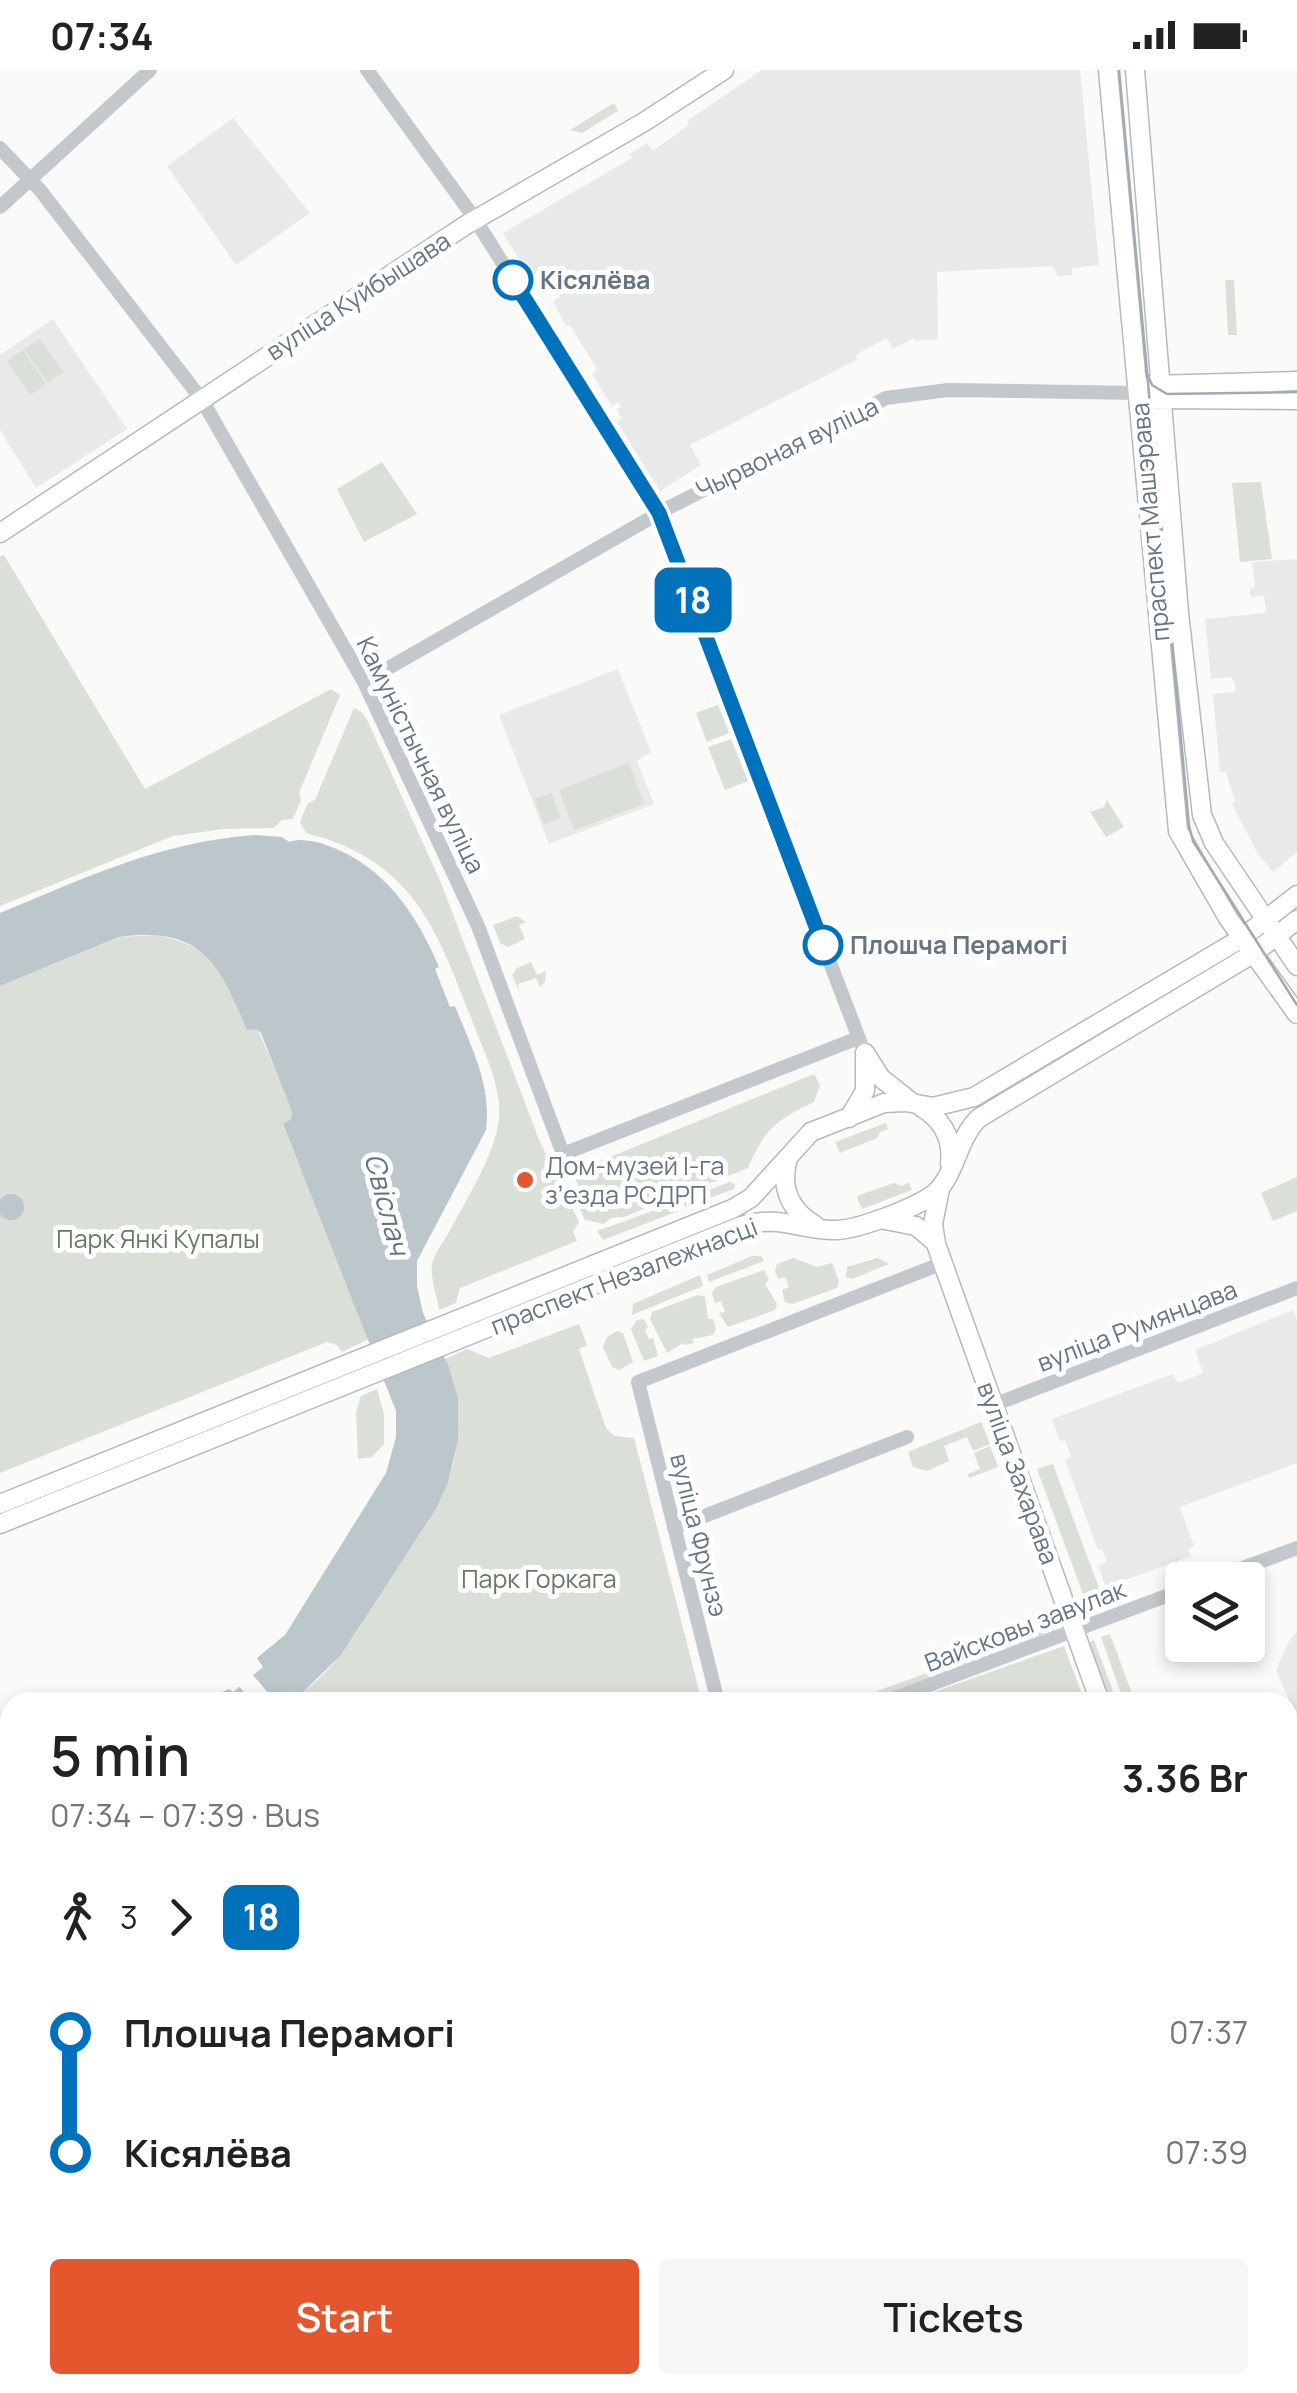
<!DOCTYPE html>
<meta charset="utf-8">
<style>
body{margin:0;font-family:Manrope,sans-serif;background:#f6f6f6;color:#222;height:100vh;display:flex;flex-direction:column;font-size:38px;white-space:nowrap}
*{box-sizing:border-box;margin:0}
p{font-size:32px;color:#767676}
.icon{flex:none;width:55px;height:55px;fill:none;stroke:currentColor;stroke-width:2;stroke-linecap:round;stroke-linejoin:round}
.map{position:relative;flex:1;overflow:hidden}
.side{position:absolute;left:0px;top:1622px;width:1298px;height:702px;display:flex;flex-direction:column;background:#fff;border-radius:30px 30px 0 0;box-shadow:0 5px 15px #0003}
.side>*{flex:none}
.badge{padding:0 20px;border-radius:15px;font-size:35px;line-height:65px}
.fabs{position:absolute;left:1165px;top:1492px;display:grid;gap:20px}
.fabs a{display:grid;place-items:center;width:100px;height:100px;border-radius:10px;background:#fff;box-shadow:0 5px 15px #0003;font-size:50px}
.map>.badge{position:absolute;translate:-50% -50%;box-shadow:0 0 0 5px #fff}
.legs{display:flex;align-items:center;gap:15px;height:110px;padding:0 50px;font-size:32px}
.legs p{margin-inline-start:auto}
.head{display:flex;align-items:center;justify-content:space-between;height:170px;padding:0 50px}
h1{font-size:55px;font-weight:600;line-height:75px}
.primary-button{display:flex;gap:20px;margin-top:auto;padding:20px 50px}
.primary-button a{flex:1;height:115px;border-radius:10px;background:#e4572e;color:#fff;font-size:40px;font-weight:600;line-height:115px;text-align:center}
.primary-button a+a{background:#f6f6f6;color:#222}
ul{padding:0 50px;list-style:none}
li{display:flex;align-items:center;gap:35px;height:120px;font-size:38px}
li i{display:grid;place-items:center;width:15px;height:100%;margin:0 12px;background:currentColor}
li i::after{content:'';width:25px;height:25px;margin:-12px;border:8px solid;border-radius:50%;background:#fff}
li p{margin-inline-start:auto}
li:first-child i{background:linear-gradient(#0000 50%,currentColor 0)}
li:last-child i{background:linear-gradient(currentColor 50%,#0000 0)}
.status{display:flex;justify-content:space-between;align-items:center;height:70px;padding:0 50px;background:#fff;direction:ltr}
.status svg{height:28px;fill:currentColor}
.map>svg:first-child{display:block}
</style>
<div class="status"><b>07:34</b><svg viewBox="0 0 49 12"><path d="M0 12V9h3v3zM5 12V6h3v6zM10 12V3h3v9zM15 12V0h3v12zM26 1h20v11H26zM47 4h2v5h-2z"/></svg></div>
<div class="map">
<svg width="1297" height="2323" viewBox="0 0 1297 2323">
<rect width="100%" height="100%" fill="#fafaf8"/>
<path fill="#e8e9e9" d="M 762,0 L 1080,0 L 1099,195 L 1072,198 L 1072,205 L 1058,206 L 1053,196 L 937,202 L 938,269 L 915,271 L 914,268 L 893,279 L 886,268 L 856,285 L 858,289 L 690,375 L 701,395 L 660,421 L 617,352 L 622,349 L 617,340 L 621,337 L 618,332 L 612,336 L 592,304 L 597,299 L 570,255 L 566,256 L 553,231 L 560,227 L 558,222 L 566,214 L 545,197 L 530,207 L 503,163 L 632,88 L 630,84 L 647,73 L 653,81 L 689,55 L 687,51 Z
M 233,48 L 310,143 L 236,195 L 167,96 Z
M 53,249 L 127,359 L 36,418 L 0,360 L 0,285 Z
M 1297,489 L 1297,782 L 1273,802 L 1258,784 L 1232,734 L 1235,731 L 1226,702 L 1220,702 L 1213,624 L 1235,622 L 1235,614 L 1231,607 L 1211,609 L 1205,549 L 1266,543 L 1264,526 L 1251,527 L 1250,519 L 1255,517 L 1252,492 Z
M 618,599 L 651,682 L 637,691 L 654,734 L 549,774 L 499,645 Z
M 1293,1240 L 1297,1250 L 1297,1393 L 1180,1437 L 1194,1476 L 1188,1479 L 1191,1486 L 1106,1517 L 1098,1496 L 1107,1492 L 1102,1479 L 1098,1480 L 1065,1390 L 1071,1387 L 1065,1370 L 1060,1371 L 1052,1349 L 1173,1304 L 1178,1313 L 1203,1303 L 1195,1280 Z
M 1297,1562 L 1297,1665 L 1288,1662 L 1290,1632 L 1276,1600 L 1289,1571 Z
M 815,2315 L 941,2315 L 909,2323 L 817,2323 Z"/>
<path fill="#dadfd7" d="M 614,33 L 618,41 L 582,63 L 570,60 Z
M 1225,210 L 1234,210 L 1237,265 L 1228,265 Z
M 40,269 L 63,302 L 48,313 L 24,279 Z
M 23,280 L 46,314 L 30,325 L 7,291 Z
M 382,392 L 417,444 L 364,472 L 337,419 Z
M 1261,412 L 1272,489 L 1240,492 L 1232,413 Z
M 4,485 L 145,719 L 331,619 L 340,625 L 299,723 L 301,730 L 293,749 L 282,750 L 274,758 L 224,759 L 173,766 L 0,836 L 0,487 Z
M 718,635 L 729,663 L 707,672 L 696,643 Z
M 354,638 L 363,643 L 369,654 L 441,813 L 540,1072 L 579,1152 L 573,1162 L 577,1171 L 460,1218 L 456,1233 L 439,1240 C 437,1227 430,1207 432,1194 C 434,1184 445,1170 450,1160 C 467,1129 495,1084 499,1049 C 502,1017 484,982 473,953 C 436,859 415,791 306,763 L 300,752 L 308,733 L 315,730 Z
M 731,669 L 748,711 L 725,720 L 708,677 Z
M 629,693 L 644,734 L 574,760 L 559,720 Z
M 551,723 L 561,748 L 544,754 L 534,729 Z
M 1107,730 L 1124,757 L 1106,767 L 1090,742 L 1104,737 Z
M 517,846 L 526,852 L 519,855 L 525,869 L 508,877 L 500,873 L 493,855 Z
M 157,865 C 172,869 187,872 200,881 C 242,908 274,997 292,1042 L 291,1049 L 283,1055 L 369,1269 L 342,1282 L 337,1275 L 327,1272 L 0,1403 L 0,916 L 120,867 Z
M 531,892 L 537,905 L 546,901 L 545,912 L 540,917 L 536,908 L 518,914 L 520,923 L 512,905 L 517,898 Z
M 814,1004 L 820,1015 L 814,1032 C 776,1050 765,1059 748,1098 L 624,1147 L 611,1148 L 604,1154 L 585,1150 L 576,1129 L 581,1123 L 573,1102 Z
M 886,1053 L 888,1059 L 880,1062 L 877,1068 L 840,1083 L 835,1072 Z
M 1297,1107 L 1297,1141 L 1273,1151 L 1261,1123 Z
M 730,1112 L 735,1114 L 734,1119 L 685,1137 L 683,1130 Z
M 909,1112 L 912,1120 L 862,1139 L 857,1128 L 859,1125 L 894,1113 L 902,1116 Z
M 677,1132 L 678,1141 L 603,1170 L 597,1161 Z
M 752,1186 L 761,1186 L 764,1191 L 709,1212 L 707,1205 Z
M 793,1188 L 817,1197 L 832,1193 L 839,1211 L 837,1218 L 792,1234 L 785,1232 L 782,1220 L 789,1217 L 785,1207 L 778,1209 L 775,1200 L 777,1194 Z
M 878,1188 L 889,1194 L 852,1209 L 846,1207 L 847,1197 Z
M 764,1200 L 769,1210 L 765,1214 L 777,1234 L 775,1240 L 728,1257 L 719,1243 L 725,1242 L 721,1231 L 715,1233 L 712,1223 L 716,1217 Z
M 700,1205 L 703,1216 L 632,1245 L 633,1234 Z
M 698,1225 L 705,1227 L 708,1249 L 713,1249 L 716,1259 L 713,1265 L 692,1269 L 694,1273 L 685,1275 L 683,1273 L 667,1283 L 650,1249 L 652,1242 Z
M 644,1249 L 648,1257 L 645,1261 L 649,1269 L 653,1268 L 658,1286 L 644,1291 L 631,1259 L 637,1250 Z
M 579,1254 L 587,1275 L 579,1279 L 606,1358 L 614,1366 L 634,1368 L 702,1632 L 272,1632 L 288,1620 L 295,1629 C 309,1617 323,1606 335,1592 C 353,1571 366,1544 381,1521 C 435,1439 482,1391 445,1289 L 467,1279 L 489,1288 Z
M 617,1261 L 623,1263 L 633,1292 L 619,1300 L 612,1297 L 603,1277 L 607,1267 Z
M 377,1319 L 384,1344 L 384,1374 L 372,1387 L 358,1389 L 356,1342 L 361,1326 Z
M 981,1352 L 990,1374 L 973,1381 L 967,1367 L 944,1376 L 949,1391 L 927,1401 L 913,1397 L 908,1382 Z
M 990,1376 L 998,1397 L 969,1408 L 968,1404 L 980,1399 L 974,1383 Z
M 1053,1394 L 1103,1529 L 1087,1535 L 1037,1399 Z
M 1053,1557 L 1057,1567 L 878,1632 L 847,1632 Z
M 1110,1564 L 1135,1632 L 1124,1632 L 1101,1567 Z
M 1094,1570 L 1117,1632 L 1109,1632 L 1088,1573 Z
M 1064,1576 L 1085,1632 L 906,1632 Z
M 0,1910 L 10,1959 L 10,2072 L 0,2038 Z
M 153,2315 L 484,2315 L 463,2323 L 157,2323 Z"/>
<path fill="#bbc7cb" d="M 254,765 L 282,767 L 289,772 C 300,768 315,771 326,775 C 384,795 416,843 439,897 L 435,899 L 450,937 L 455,936 C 471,977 492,1015 486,1060 L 417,1191 L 417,1216 L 423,1243 L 448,1295 L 458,1328 L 458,1371 L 448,1412 L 437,1437 L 341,1585 L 296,1629 L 288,1621 L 272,1632 L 200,1632 L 229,1619 L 233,1622 L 263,1597 L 257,1588 L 285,1565 L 386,1403 L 396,1367 L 396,1341 L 283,1054 L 291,1049 L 292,1042 L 261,963 L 256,959 L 247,960 C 219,893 202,856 119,867 L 0,916 L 0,843 C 85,808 160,772 254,765 Z
M-2 1137a13 13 0 1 1 26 0a13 13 0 1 1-26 0Z
M 10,1728 L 10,1959 L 0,1910 L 0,1739 Z"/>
<path fill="#fafaf8" d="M 253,1605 L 275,1631 L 252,1632 L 239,1616 Z"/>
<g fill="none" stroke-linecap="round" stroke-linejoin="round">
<g stroke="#b5babe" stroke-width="21">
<path id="major" d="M 1108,0 L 1178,761 L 1228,848 L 1297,944
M 1135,0 L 1179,543 L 1202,745 L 1214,773 L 1297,896
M 1152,315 L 1297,311
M 1153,329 L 1297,330
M 0,463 L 466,155 L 644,52 L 724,0
M 865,983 L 881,1008 L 910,1031
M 921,1037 C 943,1050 953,1069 950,1094
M 849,1048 L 865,1021 L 865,988
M 788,1088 C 780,1116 789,1140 815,1155
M 940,1119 L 933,1154 L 936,1174 L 1100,1632
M 880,1149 L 916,1156 L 936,1173
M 0,1434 L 732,1139 L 751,1128 L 811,1062 L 884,1033 L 906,1032 L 933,1037 L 974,1027 L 1242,868 L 1297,825
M 0,1454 L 738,1157 C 781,1143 799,1161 837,1160 C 859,1159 912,1139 931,1126 C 956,1109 956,1069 979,1048 L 1254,883 L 1297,850
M 1288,2093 L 1297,2091
M 0,2100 L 10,2136
M 1288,2114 L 1297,2111
M 1288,2209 L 1297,2280
M 57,2315 L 60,2323
M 501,2323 L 522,2315
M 554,2323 L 575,2315"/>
</g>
<path stroke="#c3c8cc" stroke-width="14" d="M 367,0 L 475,149 L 659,443 L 861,974
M 0,78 L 40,120 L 202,330 L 364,612 L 478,856 L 563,1084 L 858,968
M 0,137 L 150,0
M 364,612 L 668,438 L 886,328 L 948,320 L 1138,323
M 993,1335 L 1297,1218
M 674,1458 L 907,1367
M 1210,1510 L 1297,1478
M 718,1632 L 638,1312 L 943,1193
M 884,1632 L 1182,1520
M 1288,1747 L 1297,1743"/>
<use href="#major" stroke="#fff" stroke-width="18"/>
<path stroke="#a2aab0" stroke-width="2.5" d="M 1119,0 L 1189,756 L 1193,771 L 1297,935
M 1146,301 L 1152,315 L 1167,324 L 1297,322
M 1288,2099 L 1297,2097
M 536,2323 L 558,2315"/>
</g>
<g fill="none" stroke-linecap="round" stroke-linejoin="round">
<g stroke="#fff" stroke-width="22">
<path id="line-1" d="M 513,210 L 659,443 L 823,875"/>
</g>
<use href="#line-1" stroke="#0072bc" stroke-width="15"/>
</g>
<g fill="#fff" stroke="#0072bc" stroke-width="5">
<circle cx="513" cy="210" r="18"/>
<circle cx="823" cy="875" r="18"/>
</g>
<circle fill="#e4572e" stroke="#fff" stroke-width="4" cx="525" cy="1110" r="10"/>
<g text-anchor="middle" stroke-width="10" stroke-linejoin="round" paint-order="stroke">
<g font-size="25" font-weight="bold" fill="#657683" stroke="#fff" text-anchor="start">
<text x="540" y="219">Кісялёва</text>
<text x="850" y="884">Плошча Перамогі</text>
</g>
<g font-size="25" fill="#657683" stroke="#fff">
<text transform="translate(358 226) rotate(-33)" y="9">вуліца Куйбышава</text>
<text transform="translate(787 378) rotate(-26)" y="9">Чырвоная вуліца</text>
<text transform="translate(1150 452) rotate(-95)" y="9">праспект Машэрава</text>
<text transform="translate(421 685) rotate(64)" y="9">Камуністычная вуліца</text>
<text transform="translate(624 1206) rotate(-21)" y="9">праспект Незалежнасці</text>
<text transform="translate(1137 1256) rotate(-21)" y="9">вуліца Румянцава</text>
<text transform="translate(1018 1403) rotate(70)" y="9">вуліца Захарава</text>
<text transform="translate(699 1465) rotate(76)" y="9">вуліца Фрунзэ</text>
<text transform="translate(1025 1556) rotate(-21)" y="9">Вайсковы завулак</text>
</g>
<g font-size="25" fill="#657683" stroke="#fff" text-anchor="start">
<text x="545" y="1105">Дом-музей I-га<tspan x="545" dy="29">зʼезда РСДРП</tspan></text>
</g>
<g font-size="25" fill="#687a64" stroke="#fff">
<text x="158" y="1178">Парк Янкі Купалы</text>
<text x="539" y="1518">Парк Горкага</text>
</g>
<g font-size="28" font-style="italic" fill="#60757c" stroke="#fff">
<text transform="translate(387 1134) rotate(75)" y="10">Свіслач</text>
</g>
</g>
</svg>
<div class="fabs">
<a><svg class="icon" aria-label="layers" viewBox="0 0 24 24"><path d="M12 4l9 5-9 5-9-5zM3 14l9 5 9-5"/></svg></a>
</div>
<b class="badge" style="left:693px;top:530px;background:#0072bc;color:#fff">18</b>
<section class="side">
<div class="head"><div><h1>5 min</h1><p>07:34 – 07:39 · Bus</p></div><b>3.36 Br</b></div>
<div class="legs"><svg class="icon" aria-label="walk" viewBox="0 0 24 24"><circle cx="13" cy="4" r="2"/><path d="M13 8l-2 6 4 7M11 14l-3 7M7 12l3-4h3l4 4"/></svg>3<svg class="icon" aria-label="forward" viewBox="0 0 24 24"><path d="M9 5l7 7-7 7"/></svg><b class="badge" style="background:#0072bc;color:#fff">18</b></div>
<ul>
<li><i style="color:#0072bc"></i><b>Плошча Перамогі</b><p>07:37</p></li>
<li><i style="color:#0072bc"></i><b>Кісялёва</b><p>07:39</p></li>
</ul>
<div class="primary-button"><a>Start</a><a>Tickets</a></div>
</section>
</div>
